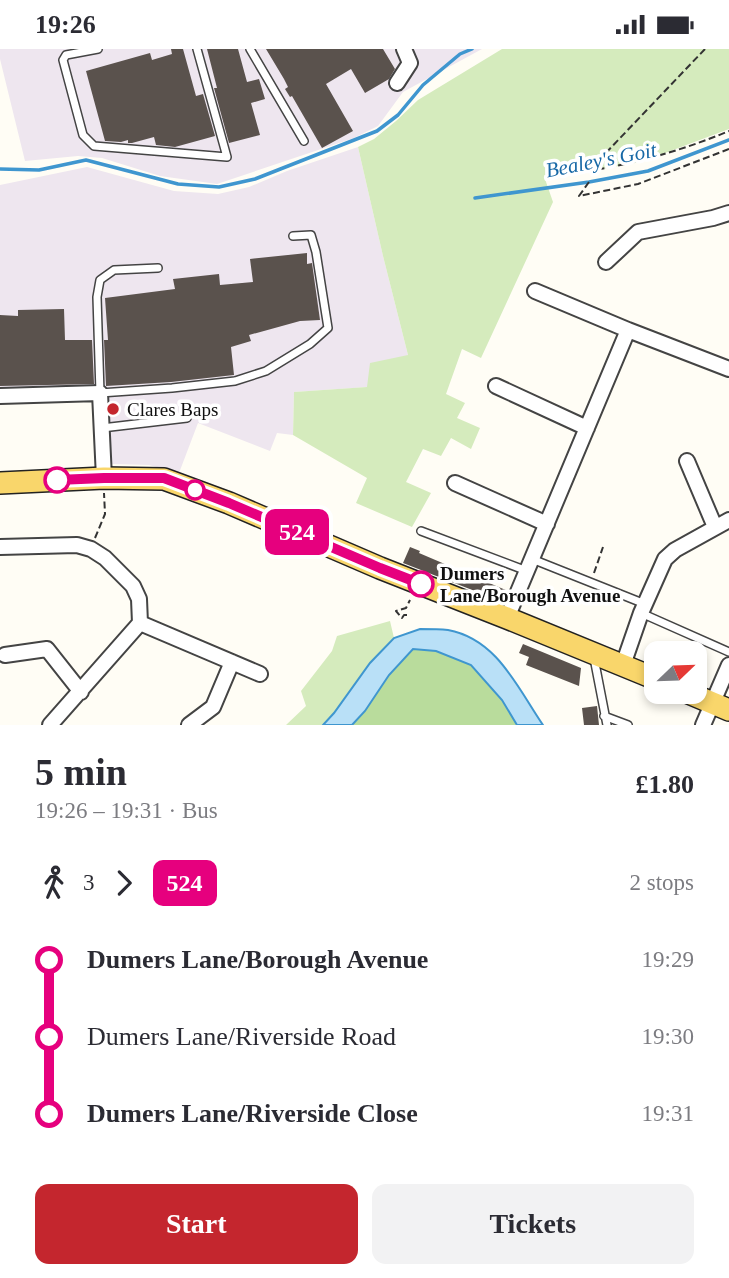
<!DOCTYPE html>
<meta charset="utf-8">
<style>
body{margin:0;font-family:Georgia,serif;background:#f2f2f3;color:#2b2b33;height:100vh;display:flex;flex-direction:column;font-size:26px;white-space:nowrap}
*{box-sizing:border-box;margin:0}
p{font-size:23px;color:#7c7c81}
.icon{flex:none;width:38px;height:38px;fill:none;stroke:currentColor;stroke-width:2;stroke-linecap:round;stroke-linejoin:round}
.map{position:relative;height:676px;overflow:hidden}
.panel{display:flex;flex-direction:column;background:#fff;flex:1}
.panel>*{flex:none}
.badge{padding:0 14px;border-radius:10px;font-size:24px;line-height:46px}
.needle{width:46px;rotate:67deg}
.fabs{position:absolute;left:644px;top:592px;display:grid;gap:14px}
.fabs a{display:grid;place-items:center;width:63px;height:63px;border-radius:14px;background:#fff;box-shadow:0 4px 10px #0003;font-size:35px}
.map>.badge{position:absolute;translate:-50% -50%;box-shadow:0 0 0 4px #fff}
.legs{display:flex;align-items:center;gap:10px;height:77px;padding:0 35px;font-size:23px}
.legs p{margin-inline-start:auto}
.headline{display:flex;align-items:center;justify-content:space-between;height:119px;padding:0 35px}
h1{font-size:38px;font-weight:700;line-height:52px}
.cta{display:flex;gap:14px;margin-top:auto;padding:14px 35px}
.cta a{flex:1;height:80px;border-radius:14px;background:#c4262e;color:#fff;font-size:28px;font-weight:700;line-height:80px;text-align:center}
.cta a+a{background:#f2f2f3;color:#2b2b33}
ul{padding:0 35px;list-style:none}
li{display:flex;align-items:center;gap:24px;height:77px;font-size:26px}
li i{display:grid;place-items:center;width:10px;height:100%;margin:0 9px;background:currentColor}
li i::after{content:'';width:18px;height:18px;margin:-9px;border:5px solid;border-radius:50%;background:#fff}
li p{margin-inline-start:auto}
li:first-child i{background:linear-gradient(#0000 50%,currentColor 0)}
li:last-child i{background:linear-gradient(currentColor 50%,#0000 0)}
.status{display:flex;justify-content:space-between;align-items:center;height:49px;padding:0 35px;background:#fff;direction:ltr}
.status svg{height:19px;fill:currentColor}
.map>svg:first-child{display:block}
</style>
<div class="status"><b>19:26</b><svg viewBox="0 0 49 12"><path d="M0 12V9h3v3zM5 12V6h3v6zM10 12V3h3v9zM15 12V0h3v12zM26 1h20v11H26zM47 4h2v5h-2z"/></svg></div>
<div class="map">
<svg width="729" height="676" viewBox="0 0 729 676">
<rect width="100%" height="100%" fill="#fffdf5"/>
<path fill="#eee6ef" d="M 0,0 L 482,0 L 403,43 L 378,77 L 354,89 L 217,135 L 160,127 L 102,109 L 78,107 L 25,112 L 0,10 Z
M 358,98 L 383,207 L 408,306 L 368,338 L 294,343 L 293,386 L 277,384 L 270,402 L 198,374 L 179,424 L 149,416 L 112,415 L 108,341 L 0,342 L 0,136 L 87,118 L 174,142 L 218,145 L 249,138 L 287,122 Z"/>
<path fill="#d5ebbd" d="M 502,0 L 729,0 L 729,80 L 641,113 L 545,130 L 553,153 L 481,309 L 462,300 L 446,345 L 465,354 L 457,369 L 480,379 L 471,400 L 451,389 L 441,407 L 423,400 L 406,433 L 431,444 L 412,478 L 356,454 L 367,429 L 293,386 L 294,343 L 367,338 L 370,314 L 408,306 L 383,207 L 358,98 L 374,90 L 396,72 L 418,51 Z
M 390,572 L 394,589 L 370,614 L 334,664 L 323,676 L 286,676 L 306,657 L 301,642 L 332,602 L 337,587 Z"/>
<path fill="#b9dc9c" d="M 413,600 L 436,602 L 471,616 L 502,651 L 517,676 L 352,676 L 365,662 L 389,626 Z"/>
<path fill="#b9e0f7" stroke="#3f96cf" stroke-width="2" d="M 420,580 C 429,580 439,580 448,581 C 497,590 517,638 543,676 L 517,676 L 502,651 L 471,616 L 436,602 L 413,600 L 389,626 L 365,662 L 352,676 L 323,676 L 334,664 L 370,614 L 394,589 Z"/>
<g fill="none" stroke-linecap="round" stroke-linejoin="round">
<path stroke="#3f96cf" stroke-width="3.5" d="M 0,120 L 39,121 L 86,111 L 178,135 L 219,138 L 255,130 L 377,82 L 398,66 L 423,36 L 460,5 L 472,0
M 475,149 L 589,133 L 648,122 L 729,91"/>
</g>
<path fill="#5a524d" d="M 171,0 L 183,0 L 196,47 L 203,45 L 215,87 L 175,98 L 156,96 L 154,88 L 132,94 L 128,94 L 128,91 L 121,93 L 105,92 L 86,22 L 150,4 L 152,11 L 172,5 Z
M 207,0 L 238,0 L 247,33 L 259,30 L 265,50 L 251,54 L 260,86 L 229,94 L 214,39 L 217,39 Z
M 266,0 L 383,0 L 395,20 L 389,30 L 365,44 L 351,20 L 326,35 L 353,82 L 322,99 L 292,47 L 290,48 L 285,40 L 288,38 L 284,30 Z
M 307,204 L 307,215 L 312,214 L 320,271 L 300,272 L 249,286 L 251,292 L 231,298 L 234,326 L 171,333 L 106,337 L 104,291 L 108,291 L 105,249 L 175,240 L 173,230 L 219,225 L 220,236 L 253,233 L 250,210 Z
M 64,260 L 65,291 L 92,291 L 94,335 L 0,337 L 0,266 L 18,267 L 18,261 Z
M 410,498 L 420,502 L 419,504 L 508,542 L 503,553 L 403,514 Z
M 523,595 L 581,619 L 579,637 L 526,616 L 529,608 L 519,604 Z
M 597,657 L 599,676 L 584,676 L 582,659 Z"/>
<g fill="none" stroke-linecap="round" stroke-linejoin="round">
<g stroke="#444" stroke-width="10">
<path id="service" d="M 98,0 L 66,6 L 63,11 L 83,86 L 94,97 L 227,108 L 197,0
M 250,0 L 304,92
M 158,219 L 114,221 L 100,231 L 97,248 L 100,344 L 172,339 L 235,332 L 266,322 L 310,295 L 328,279 L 316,203 L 311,186 L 293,187
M 102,379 L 187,369
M 421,482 L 527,522
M 532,510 L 645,555
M 641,564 L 729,603
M 594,609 L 607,676
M 604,667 L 628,676"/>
</g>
<g stroke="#444" stroke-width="18">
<path id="minor" d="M 397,34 L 410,14 L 404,0
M 606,213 L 638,183 L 713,169 L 729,164
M 535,242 L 628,281 L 729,320
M 496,337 L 587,379
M 0,347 L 100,344 L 104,429
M 687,412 L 715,478
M 455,434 L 547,475
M 0,498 L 77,496 L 91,500 L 105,509 L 133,537 L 139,550 L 140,574 L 50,676
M 507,569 L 628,281
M 140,574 L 260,625
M 5,606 L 47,600 L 81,643
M 623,616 L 641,564 L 665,510 L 675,501 L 729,471
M 189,676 L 213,658 L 232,613
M 703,676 L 729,616"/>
</g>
<g stroke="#222" stroke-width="24">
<path id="primary" d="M 0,434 L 104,429 L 164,430 L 229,454 L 380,519 L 507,569 L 656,630
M 684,642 L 729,661"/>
</g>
<path stroke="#333" stroke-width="2" stroke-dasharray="7 3.5" stroke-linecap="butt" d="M 705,0 L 602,108 L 594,121 C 641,113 686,100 729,82
M 589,133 L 579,147 L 638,135 L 729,100
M 95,489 L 105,465 L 104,444
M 594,524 L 603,498
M 407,566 L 404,566 L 402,569 L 396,562 L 406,559 L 410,551"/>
<use href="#service" stroke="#fff" stroke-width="7"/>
<use href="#minor" stroke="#fff" stroke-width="14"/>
<use href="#primary" stroke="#f9d66b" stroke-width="21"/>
</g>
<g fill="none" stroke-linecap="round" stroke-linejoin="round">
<g stroke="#fff" stroke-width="16">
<path id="line-1" d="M 57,431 L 104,429 L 164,429 L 229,454 L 380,519 L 421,535"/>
</g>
<use href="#line-1" stroke="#e6007e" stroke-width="10"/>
</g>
<circle fill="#c4262e" stroke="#fff" stroke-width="2.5" cx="113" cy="360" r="7"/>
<g fill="#fff" stroke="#e6007e" stroke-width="3.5">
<circle cx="57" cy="431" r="12"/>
<circle cx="195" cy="441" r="9"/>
<circle cx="421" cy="535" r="12"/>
</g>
<g text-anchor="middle" stroke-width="7" stroke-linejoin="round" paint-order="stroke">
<g font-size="19" fill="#111" stroke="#fff" text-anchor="start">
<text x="127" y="367">Clares Baps</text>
</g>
<g font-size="19" font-weight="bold" fill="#111" stroke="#fff" text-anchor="start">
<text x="440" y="531">Dumers<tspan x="440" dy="22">Lane/Borough Avenue</tspan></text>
</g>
<g font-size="21" font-style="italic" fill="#1768a6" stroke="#fff">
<text transform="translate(601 111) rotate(-11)" y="7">Bealey's Goit</text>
</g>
</g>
</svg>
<div class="fabs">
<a><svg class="needle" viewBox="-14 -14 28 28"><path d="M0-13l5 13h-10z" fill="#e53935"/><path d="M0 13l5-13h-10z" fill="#7c7c81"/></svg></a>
</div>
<b class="badge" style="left:297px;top:483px;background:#e6007e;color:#fff">524</b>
</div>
<section class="panel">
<div class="headline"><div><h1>5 min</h1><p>19:26 – 19:31 · Bus</p></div><b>£1.80</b></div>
<div class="legs"><svg class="icon" aria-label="walk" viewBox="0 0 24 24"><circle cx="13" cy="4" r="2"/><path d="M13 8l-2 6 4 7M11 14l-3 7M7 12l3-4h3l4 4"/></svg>3<svg class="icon" aria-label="forward" viewBox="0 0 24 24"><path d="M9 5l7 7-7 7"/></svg><b class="badge" style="background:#e6007e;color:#fff">524</b><p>2 stops</p></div>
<ul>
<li><i style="color:#e6007e"></i><b>Dumers Lane/Borough Avenue</b><p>19:29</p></li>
<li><i style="color:#e6007e"></i><span>Dumers Lane/Riverside Road</span><p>19:30</p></li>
<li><i style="color:#e6007e"></i><b>Dumers Lane/Riverside Close</b><p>19:31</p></li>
</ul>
<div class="cta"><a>Start</a><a>Tickets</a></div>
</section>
